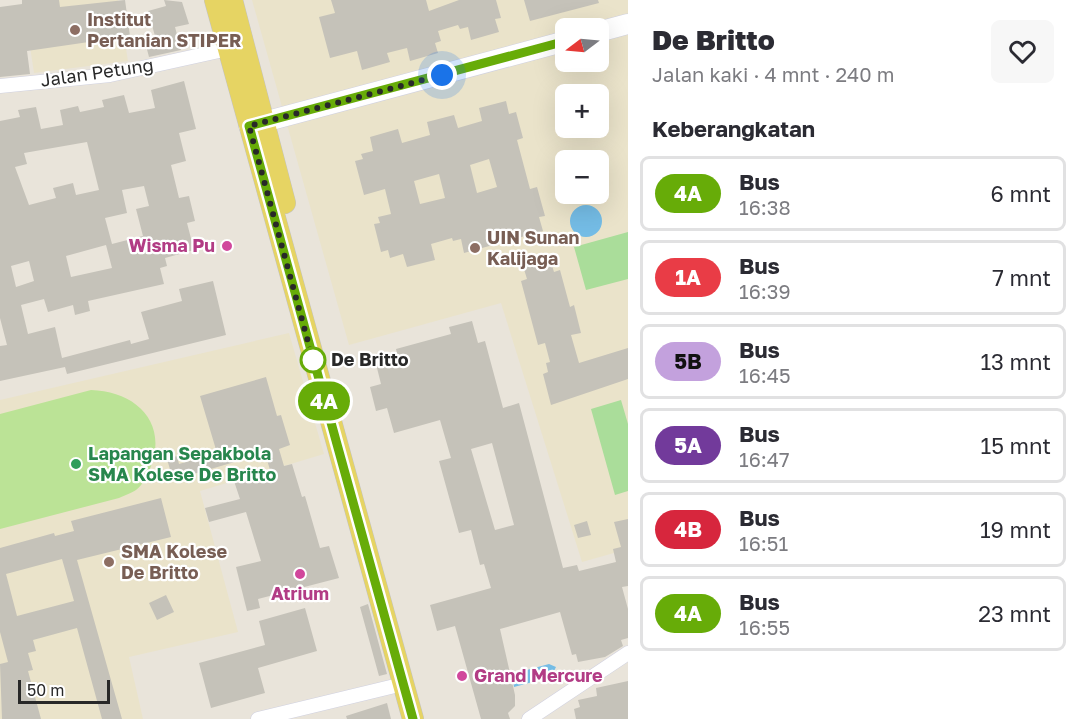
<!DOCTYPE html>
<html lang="id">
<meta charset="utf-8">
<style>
body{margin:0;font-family:"Golos Text",sans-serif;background:#f7f7f7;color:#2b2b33;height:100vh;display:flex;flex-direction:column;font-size:22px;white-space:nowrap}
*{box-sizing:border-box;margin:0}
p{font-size:20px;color:#7c7c81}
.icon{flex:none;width:33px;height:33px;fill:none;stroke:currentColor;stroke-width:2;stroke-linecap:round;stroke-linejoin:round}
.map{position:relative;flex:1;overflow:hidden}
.drawer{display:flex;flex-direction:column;background:#fff;width:450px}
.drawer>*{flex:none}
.badge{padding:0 12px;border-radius:20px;font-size:21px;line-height:39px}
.needle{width:39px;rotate:254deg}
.tools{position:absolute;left:555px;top:18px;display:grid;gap:12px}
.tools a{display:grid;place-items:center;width:54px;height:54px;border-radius:9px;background:#fff;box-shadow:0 6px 24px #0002;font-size:30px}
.scale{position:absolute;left:18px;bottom:15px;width:92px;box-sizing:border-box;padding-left:6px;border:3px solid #282828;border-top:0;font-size:16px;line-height:21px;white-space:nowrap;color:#282828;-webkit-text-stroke:4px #fff;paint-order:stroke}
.you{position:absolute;width:30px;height:30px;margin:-15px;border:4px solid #fff;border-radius:50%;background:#1a73e8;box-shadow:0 0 0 9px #1a73e833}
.map>.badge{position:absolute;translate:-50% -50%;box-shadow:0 0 0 3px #fff}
h2{padding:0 24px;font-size:22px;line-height:54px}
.round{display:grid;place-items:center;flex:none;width:63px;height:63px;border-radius:9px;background:#f7f7f7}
.headline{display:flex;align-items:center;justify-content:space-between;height:102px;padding:0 24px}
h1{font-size:28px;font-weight:800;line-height:45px}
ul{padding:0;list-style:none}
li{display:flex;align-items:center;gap:18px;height:75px;margin:0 12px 9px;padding:0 12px;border:3px solid #e1e1e2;border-radius:9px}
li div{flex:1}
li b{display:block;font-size:22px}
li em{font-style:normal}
li .badge{min-width:66px;font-weight:700;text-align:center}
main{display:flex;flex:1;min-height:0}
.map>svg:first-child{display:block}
</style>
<main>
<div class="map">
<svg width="628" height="719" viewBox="0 0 628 719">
<rect width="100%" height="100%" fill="#e9e4da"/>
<path fill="#eae3ca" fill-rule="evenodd" d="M 23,0 L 118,0 L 128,61 L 34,73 Z
M 252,0 L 628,0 L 628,549 L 582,562 L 501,303 L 349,345 ZM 566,28 L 598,28 L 598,62 L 566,62 ZM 566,94 L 598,94 L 598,128 L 566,128 ZM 566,160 L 598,160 L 598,194 L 566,194 Z
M 289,333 L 324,454 L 200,491 L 238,632 L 129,657 L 143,719 L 0,719 L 0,400 Z"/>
<path fill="#aadd9a" d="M 628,232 L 628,279 L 586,290 L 574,247 Z
M 621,400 L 628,424 L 628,491 L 615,495 L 591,409 Z"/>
<path fill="#bbe396" d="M 91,390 C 134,391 168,421 151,466 C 148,474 143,485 136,490 C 132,493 125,495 119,498 L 0,529 L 0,414 Z"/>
<path fill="#74bce5" d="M570 221a16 16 0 1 1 32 0a16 16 0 1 1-32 0Z
M 549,664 L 556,667 L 551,677 L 514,687 L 512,674 Z"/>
<path fill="#c5c2b9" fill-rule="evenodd" d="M 22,0 L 59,0 L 60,7 L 125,0 L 130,36 L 27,51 L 30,74 L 0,77 L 0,7 L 22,4 Z
M 164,0 L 182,2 L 189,24 L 175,27 L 181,50 L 149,57 L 144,38 L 155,36 L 148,11 L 166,6 Z
M 331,0 L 426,0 L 429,11 L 459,0 L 496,0 L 501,18 L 495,19 L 499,32 L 471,40 L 468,27 L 460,29 L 458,25 L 438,31 L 441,41 L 435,43 L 438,53 L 410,61 L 407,48 L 387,53 L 390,62 L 362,70 L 357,51 L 330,58 L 319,17 L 335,13 Z
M 524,0 L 598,0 L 599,3 L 530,21 Z
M 184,81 L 196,129 L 179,133 L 186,161 L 171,165 L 179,198 L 189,196 L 195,221 L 187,223 L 194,250 L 165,258 L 167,266 L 160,268 L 164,284 L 88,301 L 90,311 L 75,315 L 73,305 L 48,312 L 44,299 L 21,305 L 28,334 L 55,327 L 62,358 L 130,340 L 131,344 L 149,339 L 141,312 L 182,301 L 179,289 L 213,281 L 226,335 L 67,374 L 65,367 L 0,381 L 0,346 L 7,345 L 0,318 L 0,121 L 20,117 L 18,110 L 36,107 L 41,129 L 63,125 L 60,110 L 78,106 L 80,112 L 104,107 L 102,100 L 124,95 L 129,113 L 155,108 L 151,90 ZM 87,142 L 99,190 L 76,195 L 73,183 L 53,188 L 56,198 L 29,205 L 15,167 L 27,164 L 24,153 ZM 144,186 L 149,206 L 136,209 L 143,236 L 112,244 L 105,218 L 127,213 L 122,190 ZM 106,245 L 112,268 L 71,277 L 66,256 ZM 29,261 L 34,281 L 16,287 L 11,266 Z
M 506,101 L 509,114 L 516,112 L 523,138 L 517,140 L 530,189 L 537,187 L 545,216 L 539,217 L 543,231 L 464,253 L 461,239 L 453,241 L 452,238 L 431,244 L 435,260 L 407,267 L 403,254 L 390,258 L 388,250 L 381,252 L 374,224 L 380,223 L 378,217 L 391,214 L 385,189 L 364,195 L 355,161 L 363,159 L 361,154 L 373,151 L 370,137 L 398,129 L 402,143 L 430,135 L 427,122 L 454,115 L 458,128 L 482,121 L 479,108 ZM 489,159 L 497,187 L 477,193 L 470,165 ZM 439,174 L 445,198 L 420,204 L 414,181 Z
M 550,259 L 554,272 L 560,270 L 570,307 L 574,305 L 581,333 L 571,335 L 579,363 L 628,348 L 628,379 L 551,405 L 543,374 L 548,372 L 546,363 L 550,362 L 545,343 L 538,345 L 521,281 L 527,279 L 523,266 Z
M 472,321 L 478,343 L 485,341 L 503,408 L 519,403 L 563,568 L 577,565 L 579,571 L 616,562 L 613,549 L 621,547 L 614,522 L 628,519 L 628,586 L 622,587 L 628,609 L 628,638 L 621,640 L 623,646 L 605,657 L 578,662 L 576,654 L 572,655 L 560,612 L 500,629 L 515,695 L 515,706 L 508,713 L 510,719 L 481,719 L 455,626 L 437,631 L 430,605 L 491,588 L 484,564 L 480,565 L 471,530 L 459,533 L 439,461 L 451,458 L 440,420 L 394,433 L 387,408 L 376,411 L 370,387 L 381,384 L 376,364 L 398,358 L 396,349 L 451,334 L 449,327 ZM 492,443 L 514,525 L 495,530 L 471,449 Z
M 266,377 L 277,416 L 281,415 L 290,445 L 279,449 L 284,466 L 292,464 L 302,497 L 305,496 L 320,548 L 329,546 L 339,578 L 258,599 L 260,608 L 247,611 L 236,567 L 261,561 L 246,512 L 209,522 L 205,508 L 240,499 L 234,481 L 270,470 L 265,453 L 173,480 L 167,459 L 177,456 L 179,464 L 217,453 L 200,396 Z
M 161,498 L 171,537 L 77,560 L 122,719 L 102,719 L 77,628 L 33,640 L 36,651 L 28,653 L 33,670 L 28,671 L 41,719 L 2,719 L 0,664 L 8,662 L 0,632 L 0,548 L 54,533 L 55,536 L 74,531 L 71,521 ZM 62,559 L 74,601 L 17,616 L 6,574 Z
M 587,521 L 591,535 L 578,538 L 574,525 Z
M 166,595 L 174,612 L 157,620 L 149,603 Z
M 368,604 L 387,674 L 379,676 L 360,607 Z
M 305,608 L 317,651 L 258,668 L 265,693 L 211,708 L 199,663 L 265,645 L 259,621 Z
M 628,681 L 628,719 L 576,719 L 574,709 L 580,707 L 578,700 L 597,696 L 596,688 Z
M 387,703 L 391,719 L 347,719 L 346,716 Z"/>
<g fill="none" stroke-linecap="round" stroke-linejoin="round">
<g stroke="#d0d1e0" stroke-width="15">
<path id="street" d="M 0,86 L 110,75 L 228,49
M 258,719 L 403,684
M 529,719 L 628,653"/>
</g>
<g stroke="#d0d1e0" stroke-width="21">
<path id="secondary" d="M 598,32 L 628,24
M 249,126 L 566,41"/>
</g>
<g stroke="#c3c3c3" stroke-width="22">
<path id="primary" d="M 215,0 L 413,719
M 232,0 L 285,203"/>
</g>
<use href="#street" stroke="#fff" stroke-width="14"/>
<use href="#secondary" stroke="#fff" stroke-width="20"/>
<use href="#primary" stroke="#e6d463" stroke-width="21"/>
</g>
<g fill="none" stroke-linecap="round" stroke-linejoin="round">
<g stroke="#fff" stroke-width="14">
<path id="line" d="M 413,719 L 249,126 L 566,41"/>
</g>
<use href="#line" stroke="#67ac08" stroke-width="9"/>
<path stroke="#282828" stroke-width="6" stroke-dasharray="0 10.8" d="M 313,360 L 249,126 L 442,75"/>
</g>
<g fill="#8d6e63" stroke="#fff" stroke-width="2">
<circle cx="75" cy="30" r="6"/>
<circle cx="475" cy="248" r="6"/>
<circle cx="109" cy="562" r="6"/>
</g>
<g fill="#d1479c" stroke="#fff" stroke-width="2">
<circle cx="227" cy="246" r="6"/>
<circle cx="300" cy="574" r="6"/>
<circle cx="462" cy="676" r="6"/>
</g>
<circle fill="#fff" stroke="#67ac08" stroke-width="3" cx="313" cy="360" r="12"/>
<circle fill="#2e9e5b" stroke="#fff" stroke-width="2" cx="76" cy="464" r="6"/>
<g text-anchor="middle" stroke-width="4.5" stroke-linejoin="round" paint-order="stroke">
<g font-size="18" font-weight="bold" fill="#785e54" stroke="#fff" text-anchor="start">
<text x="87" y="26">Institut<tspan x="87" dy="21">Pertanian STIPER</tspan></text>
<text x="487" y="244">UIN Sunan<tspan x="487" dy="21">Kalijaga</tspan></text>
<text x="121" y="558">SMA Kolese<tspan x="121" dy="21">De Britto</tspan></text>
</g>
<g font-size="18" fill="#282828" stroke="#fff">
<text transform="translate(97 73) rotate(-8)" y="6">Jalan Petung</text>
</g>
<g font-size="18" font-weight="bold" fill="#b23c85" stroke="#fff" text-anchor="end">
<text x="215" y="252">Wisma Pu</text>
<text x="300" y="600" text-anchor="middle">Atrium</text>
<text x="474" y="682" text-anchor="start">Grand Mercure</text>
</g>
<g font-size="18" font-weight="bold" fill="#282828" stroke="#fff" text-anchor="start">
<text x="331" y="366">De Britto</text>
</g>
<g font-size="18" font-weight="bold" fill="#27864d" stroke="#fff" text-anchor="start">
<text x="88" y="460">Lapangan Sepakbola<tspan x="88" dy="21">SMA Kolese De Britto</tspan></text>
</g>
</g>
</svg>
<div class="tools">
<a><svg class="needle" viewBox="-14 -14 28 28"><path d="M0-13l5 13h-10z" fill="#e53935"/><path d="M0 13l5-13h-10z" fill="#7c7c81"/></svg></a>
<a>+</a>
<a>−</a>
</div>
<div class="scale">50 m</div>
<div class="you" style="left:442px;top:75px"></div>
<b class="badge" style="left:324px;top:401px;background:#67ac08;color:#fff">4A</b>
</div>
<section class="drawer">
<div class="headline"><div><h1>De Britto</h1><p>Jalan kaki · 4 mnt · 240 m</p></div><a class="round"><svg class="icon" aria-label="heart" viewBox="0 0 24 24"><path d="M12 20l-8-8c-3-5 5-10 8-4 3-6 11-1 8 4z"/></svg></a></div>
<h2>Keberangkatan</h2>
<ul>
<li><span class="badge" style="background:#67ac08;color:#fff">4A</span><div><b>Bus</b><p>16:38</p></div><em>6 mnt</em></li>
<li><span class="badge" style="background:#e93c46;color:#fff">1A</span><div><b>Bus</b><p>16:39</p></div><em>7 mnt</em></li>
<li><span class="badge" style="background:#c3a1dd;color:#111">5B</span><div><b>Bus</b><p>16:45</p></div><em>13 mnt</em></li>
<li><span class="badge" style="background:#723a9b;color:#fff">5A</span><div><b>Bus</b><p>16:47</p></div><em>15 mnt</em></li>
<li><span class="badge" style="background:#d7263d;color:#fff">4B</span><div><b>Bus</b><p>16:51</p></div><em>19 mnt</em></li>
<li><span class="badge" style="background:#67ac08;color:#fff">4A</span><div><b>Bus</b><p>16:55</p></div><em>23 mnt</em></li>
</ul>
</section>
</main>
